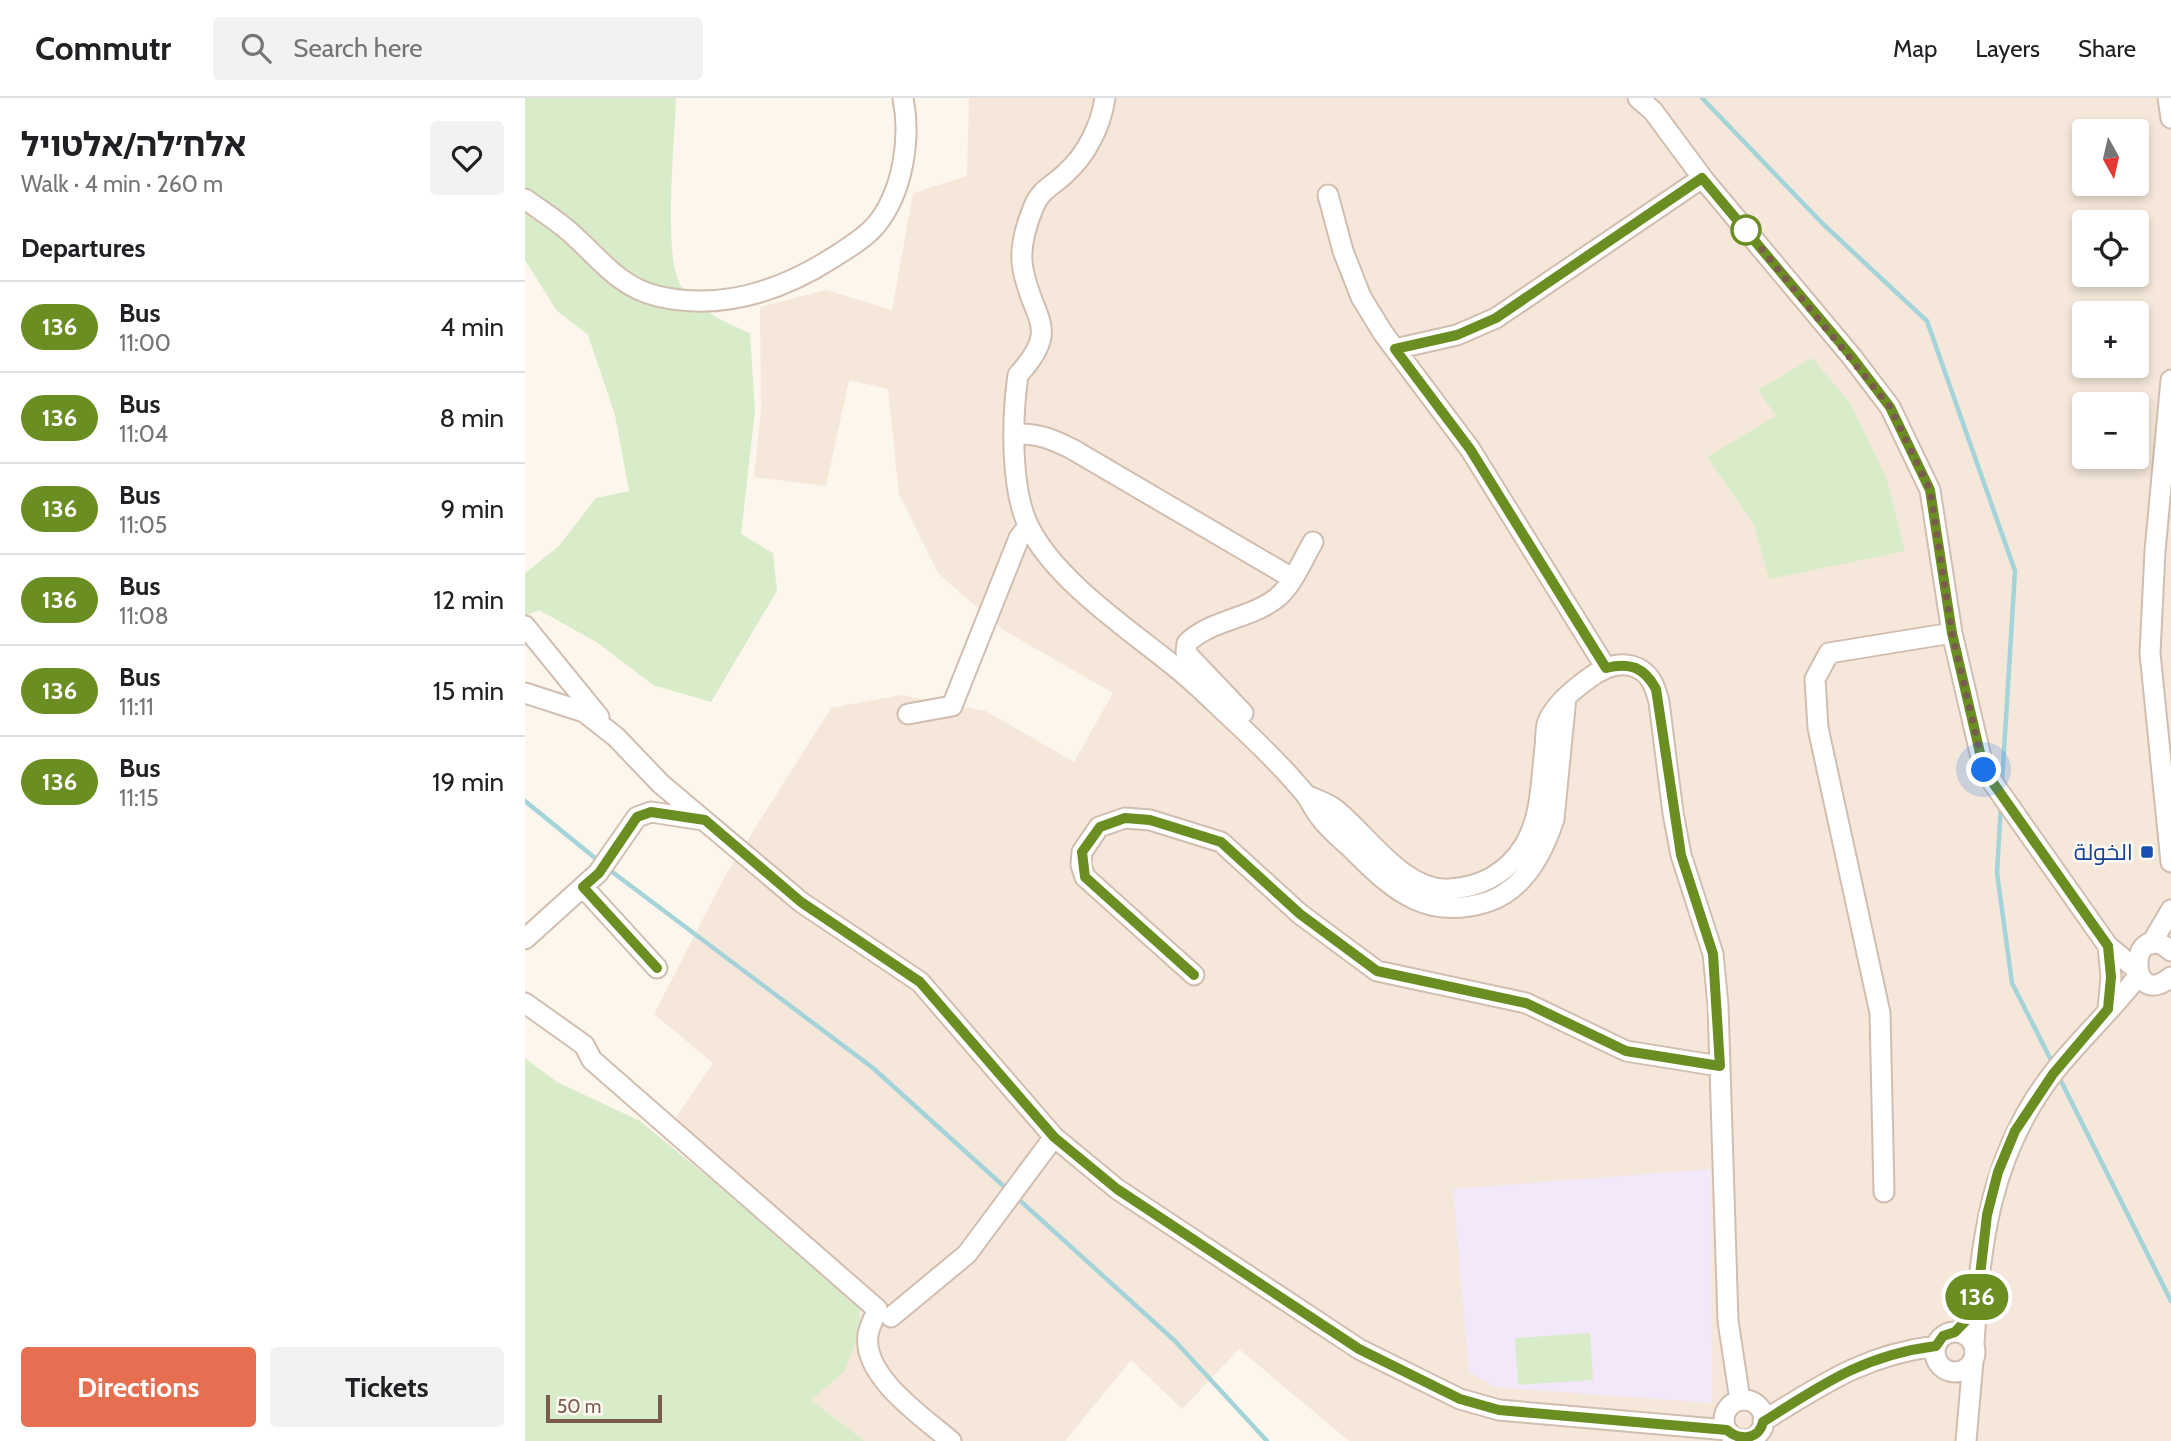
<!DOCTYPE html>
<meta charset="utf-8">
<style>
body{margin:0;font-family:Cabin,Cairo,"Noto Sans Hebrew",sans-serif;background:#f2f2f2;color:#202124;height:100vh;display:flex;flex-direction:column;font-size:26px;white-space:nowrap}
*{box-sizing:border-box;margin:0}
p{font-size:23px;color:#757577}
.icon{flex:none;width:38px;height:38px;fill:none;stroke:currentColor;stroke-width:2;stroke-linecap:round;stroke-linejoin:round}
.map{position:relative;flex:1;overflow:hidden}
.sheet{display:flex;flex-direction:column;background:#fff;width:525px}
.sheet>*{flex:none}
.badge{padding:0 14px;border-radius:23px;font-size:24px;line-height:46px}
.needle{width:46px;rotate:172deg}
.controls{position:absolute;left:1547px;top:21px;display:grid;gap:14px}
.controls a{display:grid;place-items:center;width:77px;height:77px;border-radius:7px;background:#fff;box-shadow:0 4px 10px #0003;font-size:35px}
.scale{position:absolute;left:21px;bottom:18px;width:116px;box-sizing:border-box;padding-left:7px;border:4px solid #7a5c4d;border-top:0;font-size:19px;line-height:24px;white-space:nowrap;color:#7a5c4d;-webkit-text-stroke:5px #fffaf3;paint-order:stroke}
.you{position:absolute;width:35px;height:35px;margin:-18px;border:5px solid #fff;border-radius:50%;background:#1a73e8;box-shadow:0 0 0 10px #1a73e833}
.map>.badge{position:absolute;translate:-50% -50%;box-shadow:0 0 0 4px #fff}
h2{padding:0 21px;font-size:26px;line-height:63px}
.round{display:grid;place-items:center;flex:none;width:74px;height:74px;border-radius:7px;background:#f2f2f2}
.head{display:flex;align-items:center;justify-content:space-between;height:119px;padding:0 21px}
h1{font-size:33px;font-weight:700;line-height:52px}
.button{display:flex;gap:14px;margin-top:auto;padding:14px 21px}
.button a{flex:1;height:80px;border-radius:7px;background:#e76f51;color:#fff;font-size:28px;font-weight:700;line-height:80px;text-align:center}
.button a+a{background:#f2f2f2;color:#202124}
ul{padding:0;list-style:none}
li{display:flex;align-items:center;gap:21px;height:91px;padding:0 21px;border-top:2px solid #e0e0e0}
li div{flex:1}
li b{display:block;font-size:26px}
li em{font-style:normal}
li .badge{min-width:77px;font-weight:700;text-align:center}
header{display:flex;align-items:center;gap:42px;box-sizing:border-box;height:98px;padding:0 35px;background:#fff;border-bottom:2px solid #e0e0e0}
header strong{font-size:33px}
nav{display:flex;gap:38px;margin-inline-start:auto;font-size:24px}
.search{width:490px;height:63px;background:#f2f2f2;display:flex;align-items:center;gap:18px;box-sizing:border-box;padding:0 24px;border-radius:7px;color:#757577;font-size:26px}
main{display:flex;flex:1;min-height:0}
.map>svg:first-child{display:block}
</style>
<header>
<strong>Commutr</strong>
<div class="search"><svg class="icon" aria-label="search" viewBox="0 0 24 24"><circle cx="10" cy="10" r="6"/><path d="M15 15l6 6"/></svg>Search here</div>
<nav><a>Map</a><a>Layers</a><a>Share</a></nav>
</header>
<main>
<section class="sheet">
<div class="head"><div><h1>אלח׳לה/אלטויל</h1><p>Walk · 4 min · 260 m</p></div><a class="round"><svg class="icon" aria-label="heart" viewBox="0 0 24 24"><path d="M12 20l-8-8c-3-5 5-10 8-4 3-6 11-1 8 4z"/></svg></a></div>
<h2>Departures</h2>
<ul>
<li><span class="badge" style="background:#6b8e23;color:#fff">136</span><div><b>Bus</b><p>11:00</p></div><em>4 min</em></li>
<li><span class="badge" style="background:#6b8e23;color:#fff">136</span><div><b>Bus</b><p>11:04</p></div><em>8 min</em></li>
<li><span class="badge" style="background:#6b8e23;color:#fff">136</span><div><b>Bus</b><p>11:05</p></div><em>9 min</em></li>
<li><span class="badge" style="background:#6b8e23;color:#fff">136</span><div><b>Bus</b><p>11:08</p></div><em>12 min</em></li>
<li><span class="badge" style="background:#6b8e23;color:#fff">136</span><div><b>Bus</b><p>11:11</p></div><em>15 min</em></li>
<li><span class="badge" style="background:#6b8e23;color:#fff">136</span><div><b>Bus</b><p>11:15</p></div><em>19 min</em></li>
</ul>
<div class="button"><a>Directions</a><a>Tickets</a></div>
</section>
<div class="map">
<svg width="1646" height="1343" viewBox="0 0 1646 1343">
<rect width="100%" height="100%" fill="#fdf6ec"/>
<path fill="#f5e8da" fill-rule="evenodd" d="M 444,0 L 1646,0 L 1646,1343 L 824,1343 L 714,1251 L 657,1311 L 606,1262 L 540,1343 L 340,1343 L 286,1302 L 336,1229 L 148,1024 L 188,965 L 129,916 L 200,778 L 306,610 L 376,597 L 461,613 L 549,664 L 588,595 L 478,532 L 413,475 L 374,396 L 363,291 L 324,282 L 301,388 L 229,379 L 236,313 L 235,209 L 301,192 L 367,212 L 388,95 L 442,78 ZM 1559,33 L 1612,33 L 1612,86 L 1559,86 ZM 1559,124 L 1612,124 L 1612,177 L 1559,177 ZM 1559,215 L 1612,215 L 1612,268 L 1559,268 ZM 1559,306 L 1612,306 L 1612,359 L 1559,359 Z"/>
<path fill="#f3e8fa" d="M 1186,1071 L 1187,1305 L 969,1289 L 944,1274 L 928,1091 Z"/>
<path fill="#d8ecc9" d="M 0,0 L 151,0 C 150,42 139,147 153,182 C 164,208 201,225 225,235 L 230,313 L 216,436 L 248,455 L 252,493 L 186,604 L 128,587 L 73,545 L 14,512 L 0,518 L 0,475 L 33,449 L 71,400 L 104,393 L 90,317 L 63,237 L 32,213 L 0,162 Z
M 1287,260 L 1325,305 L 1362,382 L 1380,453 L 1244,481 L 1229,427 L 1182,359 L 1251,318 L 1233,292 Z
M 0,960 L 32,984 L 115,1023 L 333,1202 L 336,1229 L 320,1273 L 286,1302 L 340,1343 L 0,1343 Z
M 1065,1235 L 1068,1282 L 993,1287 L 990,1240 Z"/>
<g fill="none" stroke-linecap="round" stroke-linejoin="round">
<path stroke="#a5d3da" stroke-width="4.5" d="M 1177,0 L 1298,126 L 1402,223 L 1490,473 L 1477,685
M 0,703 L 75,764
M 1476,707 L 1472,775 L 1487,885 L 1529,968
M 82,770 L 348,970 L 484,1093
M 1534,979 L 1646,1203
M 491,1099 L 650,1243 L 742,1343"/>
<g stroke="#d1beb0" stroke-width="23">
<path id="minor" d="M 580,0 C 576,27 562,56 541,75 C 529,87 516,91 509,108 C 501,127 494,151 498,171 C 507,222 537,229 493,277 C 487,319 485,391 504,429 C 530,481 599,528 644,564 C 665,580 684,599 703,617 C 729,641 758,669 781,697 C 786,704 789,712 795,719 C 805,733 820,744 832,756 C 871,795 904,822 962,804 C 999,792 1018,755 1029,721 L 1041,599
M 1113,0 L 1128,13 L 1179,82 L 1327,259 L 1365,309 L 1405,392 L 1427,535 L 1459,672 L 1583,848 L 1611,871
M 1643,0 L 1646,20
M 803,97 L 818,153 L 836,199 L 858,235 L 945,351 L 1081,570
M 0,101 C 15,112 33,123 47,136 C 74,160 94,189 132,198 C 195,213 256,193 309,159 C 323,150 340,140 351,127 C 378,94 386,41 378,0
M 870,251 L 932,237 L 971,220 L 1177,80
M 1646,282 L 1630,453 L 1625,555 L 1646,764
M 490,336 C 513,335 527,341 547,351 L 767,480
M 0,528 L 74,619
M 0,595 L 59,614 L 91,639 L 136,686 L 276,804 L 395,884 L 529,1039 L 592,1091 L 834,1251 L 935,1301 L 974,1312 L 1202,1332
M 718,615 L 661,555 L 662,545 C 687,521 726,521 753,499 C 768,486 778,461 788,444
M 383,616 L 427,608 L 494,440 L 503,428
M 781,697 C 790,701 802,705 810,711 C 841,735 879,795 925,791 C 956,789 982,775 999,748 C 1017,719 1016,681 1020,649 C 1021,642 1020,630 1023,623 C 1030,607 1049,591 1063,581 C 1076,571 1092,564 1107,568 C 1125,573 1130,588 1134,604 L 1148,715 L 1156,757 L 1188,856 L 1193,907 L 1203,1223 L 1215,1302
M 58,789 L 132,870
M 0,841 L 73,775 L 112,719 L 126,714 L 178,722
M 1626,846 L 1646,812
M 1583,848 L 1586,879 L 1583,911
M 1646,853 C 1603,816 1601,915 1646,879
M 669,877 L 560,779 L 556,767 L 557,754 L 574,729 L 600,720 L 625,722 L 696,744 L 775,816 L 852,873 L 1001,905 L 1101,953 L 1194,968
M 0,905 L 59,947 L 67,962 L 352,1211 C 350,1219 344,1229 343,1237 C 337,1278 398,1319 426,1343
M 1359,1094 L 1355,915 L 1293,630 L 1290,581 L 1304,555 L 1427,535
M 366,1219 L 442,1156 L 529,1039
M1410 1254a20 20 0 1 1 40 0a20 20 0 1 1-40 0Z
M 1449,1246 C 1455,1145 1465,1056 1529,974 C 1556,940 1588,911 1614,877
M1199 1322a20 20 0 1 1 40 0a20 20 0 1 1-40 0Z
M 1238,1323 C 1298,1286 1339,1257 1411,1248
M 1441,1343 L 1448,1263"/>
</g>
<use href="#minor" stroke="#fff" stroke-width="19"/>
</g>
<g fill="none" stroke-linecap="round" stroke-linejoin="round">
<g stroke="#fff" stroke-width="16">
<path id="line" d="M 132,870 L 58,789 L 74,775 L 112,719 L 126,714 L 180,722 L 276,804 L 395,884 L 529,1039 L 592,1091 L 834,1251 L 935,1301 L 974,1312 L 1202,1332 C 1214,1343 1234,1342 1238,1324 C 1298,1286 1339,1257 1411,1248 L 1418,1238 L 1430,1234 L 1451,1212 L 1462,1117 L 1473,1074 L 1490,1033 L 1528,976 L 1583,911 L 1586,879 L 1583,848 L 1459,672 L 1427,535 L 1405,392 L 1365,309 L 1327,259 L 1177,80 L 971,220 L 932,237 L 870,251 L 945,351 L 1081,570 C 1105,564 1119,569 1131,591 L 1156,757 L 1188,856 L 1195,968 L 1101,953 L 1001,905 L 852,873 L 775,816 L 696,744 L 625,722 L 600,720 L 575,729 L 557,754 L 560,779 L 669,877"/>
</g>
<use href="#line" stroke="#6b8e23" stroke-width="10"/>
<path stroke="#7a5c4d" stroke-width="7" stroke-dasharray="0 12.6" d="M 1221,132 L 1365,309 L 1405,392 L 1427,535 L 1459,672"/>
</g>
<circle fill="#fff" stroke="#6b8e23" stroke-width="3.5" cx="1221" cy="132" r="14"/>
<rect fill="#1a4fb4" stroke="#fffaf3" stroke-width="2.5" x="1615" y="747" width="14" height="14" rx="3.5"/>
<g text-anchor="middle" stroke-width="5" stroke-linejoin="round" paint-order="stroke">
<g font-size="23" fill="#164399" stroke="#fffaf3" text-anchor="end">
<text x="1608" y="762">الخولة</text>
</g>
</g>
</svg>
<div class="controls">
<a><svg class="needle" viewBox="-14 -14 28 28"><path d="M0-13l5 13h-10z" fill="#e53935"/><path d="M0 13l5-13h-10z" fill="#757577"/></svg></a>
<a><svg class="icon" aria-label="locate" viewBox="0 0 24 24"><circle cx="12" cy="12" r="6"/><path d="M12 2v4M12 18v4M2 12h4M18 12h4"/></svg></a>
<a>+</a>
<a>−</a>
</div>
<div class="scale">50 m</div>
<div class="you" style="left:1459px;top:672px"></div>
<b class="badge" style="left:1452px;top:1199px;background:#6b8e23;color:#fff">136</b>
</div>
</main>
